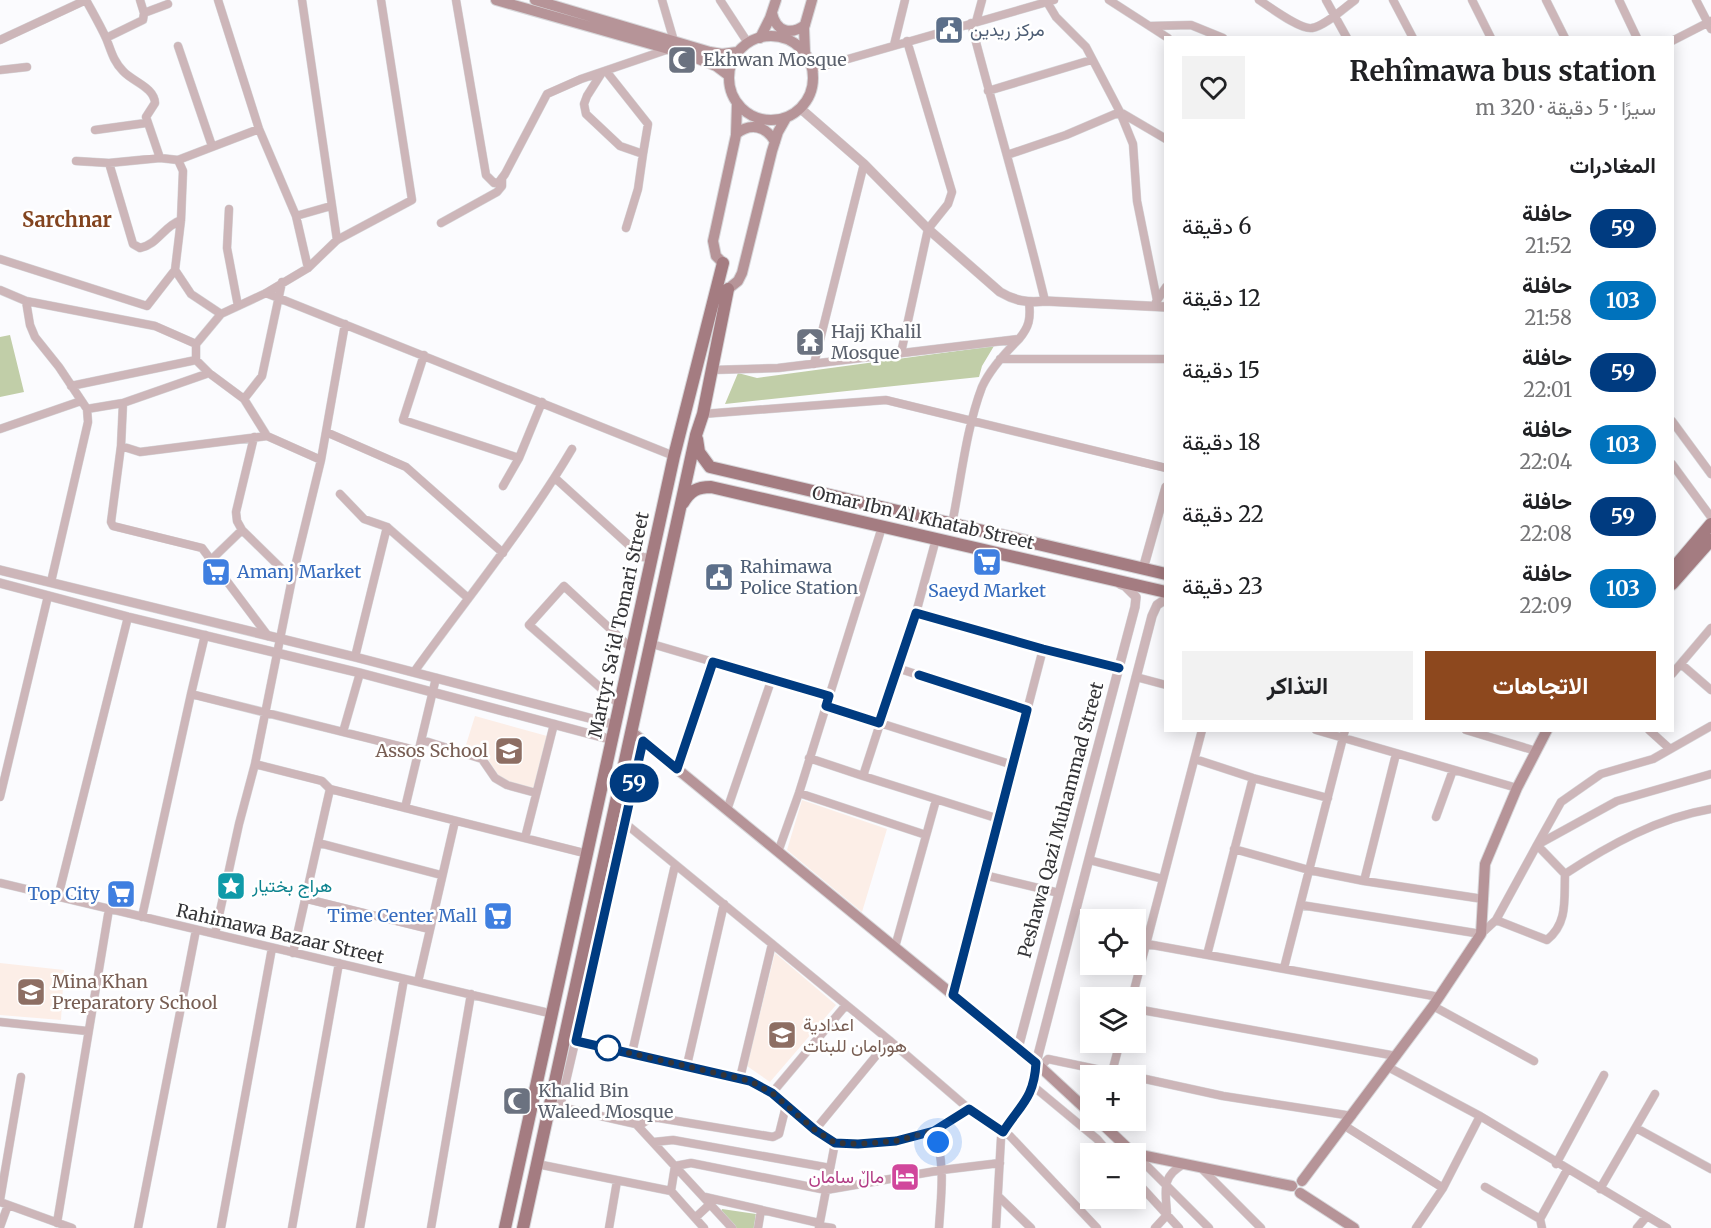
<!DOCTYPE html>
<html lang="ar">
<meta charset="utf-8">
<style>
body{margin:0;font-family:Merriweather,Vazirmatn,serif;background:#f2f2f2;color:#202124;direction:rtl;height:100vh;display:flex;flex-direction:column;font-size:22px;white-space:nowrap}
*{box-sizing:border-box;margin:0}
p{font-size:20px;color:#757577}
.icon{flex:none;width:33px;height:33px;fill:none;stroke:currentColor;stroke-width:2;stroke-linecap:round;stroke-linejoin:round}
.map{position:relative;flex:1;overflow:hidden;direction:ltr}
.side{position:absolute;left:1164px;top:36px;width:510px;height:696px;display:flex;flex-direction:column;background:#fff;border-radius:0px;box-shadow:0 3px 15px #0003;direction:rtl}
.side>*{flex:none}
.badge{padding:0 12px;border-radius:20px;font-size:21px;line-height:39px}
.controls{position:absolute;left:1080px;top:909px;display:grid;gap:12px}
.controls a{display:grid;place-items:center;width:66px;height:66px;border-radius:0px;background:#fff;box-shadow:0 3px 15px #0003;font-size:30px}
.you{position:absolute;width:30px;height:30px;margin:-15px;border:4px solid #fff;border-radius:50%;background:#1a73e8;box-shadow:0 0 0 9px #1a73e833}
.map>.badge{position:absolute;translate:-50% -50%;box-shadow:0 0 0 3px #fff}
h2{padding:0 18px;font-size:22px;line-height:54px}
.round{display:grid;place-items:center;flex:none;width:63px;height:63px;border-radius:0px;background:#f2f2f2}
.headline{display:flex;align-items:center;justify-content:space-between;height:102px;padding:0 18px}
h1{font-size:28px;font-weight:700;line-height:45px}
.action{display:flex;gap:12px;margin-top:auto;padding:12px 18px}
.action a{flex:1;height:69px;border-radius:0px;background:#8d481e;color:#fff;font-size:24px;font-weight:700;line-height:69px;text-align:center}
.action a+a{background:#f2f2f2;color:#202124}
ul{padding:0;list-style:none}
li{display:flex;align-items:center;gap:18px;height:72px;padding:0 18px}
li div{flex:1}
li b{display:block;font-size:22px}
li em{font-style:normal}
li .badge{min-width:66px;font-weight:700;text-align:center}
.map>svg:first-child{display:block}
</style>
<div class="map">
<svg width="1711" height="1228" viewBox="0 0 1711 1228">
<rect width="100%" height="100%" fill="#fbfbfe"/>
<path fill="#fceee7" d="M 475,716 L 547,736 L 534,790 L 507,782 L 499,776 L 485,755 L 465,748 Z
M 802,800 L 887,829 L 862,912 L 787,850 Z
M 775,953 L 836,1005 L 770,1082 L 747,1066 Z
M 0,963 L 64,970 L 61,1020 L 0,1015 Z"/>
<path fill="#c1cea8" d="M 10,335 L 24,392 L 0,397 L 0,337 Z
M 994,346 L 982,366 L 979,377 L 725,404 L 738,373 L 757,378 Z
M 722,1209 L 756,1214 L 754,1228 L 734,1228 L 721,1212 Z"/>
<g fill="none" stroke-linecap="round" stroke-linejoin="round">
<g stroke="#d7d7da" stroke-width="9">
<path id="minor" d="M 86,0 C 93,13 100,25 106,38 C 111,50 113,61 123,71 C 133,82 154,87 155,103 L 146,117 L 160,158
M 218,0 L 259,129 L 296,216 L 308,268
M 302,0 L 337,240
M 456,0 L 486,175 L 494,183 L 499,182 L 505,174 L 547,94 L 581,79 L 669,49
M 662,0 L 674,41
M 720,0 L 748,43
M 1109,0 L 1168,38
M 1259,0 C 1270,7 1300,30 1312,28 C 1325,26 1344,8 1355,0
M 1326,0 L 1347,38
M 1393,0 L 1413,38
M 1472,0 L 1491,38
M 1546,0 L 1565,38
M 1619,0 L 1637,38
M 1696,0 L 1711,29
M 1047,2 L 1056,17 L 1086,47 L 1120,112 L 1166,139
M 144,13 L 168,4
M 976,22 L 982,0
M 971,23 C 995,116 1023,208 1045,301
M 1150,26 L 1191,25 L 1223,38
M 106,38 L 143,20 L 144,13 L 140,0
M 0,40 L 86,0
M 1672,41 L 1711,21
M 894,45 L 905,0
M 178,46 L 212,146
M 813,69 L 1054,0
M 0,70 L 27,67
M 601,74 L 587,96 L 584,104 L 586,114 L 620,146 L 643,154 L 648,124 L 606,71
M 988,91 L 1091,60
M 95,130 L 146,123
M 1007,155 L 1066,135 L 1120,112 L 1133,144 L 1137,201 L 1157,300
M 178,160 L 183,171 L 181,220 L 175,270 L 191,294 L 221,314
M 76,161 L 109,163 L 160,158 L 178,160 L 259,129
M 109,163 L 133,244 L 140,248 C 157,245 164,226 181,220
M 229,209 L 227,248 L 238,306
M 296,216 L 331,206
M 441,223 L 497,192 L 502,186 L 502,178
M 626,228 L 638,189 L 643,154
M 0,259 L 147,306 L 175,270
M 0,290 L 26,301 L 155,326 L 196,344
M 266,293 L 674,456
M 26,301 L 30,325 L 35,337 L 59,367 L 87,409 L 88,422 L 51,582
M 1156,302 L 1166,287
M 901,353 L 928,229 L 948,204 L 952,192 L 907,41
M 424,355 L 403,420 L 519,458
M 1000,359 L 1166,359
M 814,364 L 864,164
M 712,370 L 778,368 L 1019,339 C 1029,327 1031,319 1029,302
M 71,386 L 196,360
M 244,399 L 262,376 L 282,282
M 123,403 L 121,446 L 111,522 L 113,526 L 202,548 L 268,636
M 87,409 L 123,403 L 209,373
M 703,414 L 886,400 L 1166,468
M 1672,421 L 1711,474
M 0,429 L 81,401
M 326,432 L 406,467 L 503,553
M 267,436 L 244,399 L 209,373 L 196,360 L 196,344 L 221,314 L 266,293 L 308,268 L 337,240 L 412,200 L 381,0
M 254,437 L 236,512 L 237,521 L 242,530 L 292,579
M 121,446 L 140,452 L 267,436 L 321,460
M 1672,464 L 1711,517
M 555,478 L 642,557 L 652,558
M 503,486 L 519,458 L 542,402
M 340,494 L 364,519 L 387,527 L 468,598
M 952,524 C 961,480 966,429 982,387 C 990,369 1005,353 1019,339
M 936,539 L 916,613 L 863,776 L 999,819
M 211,560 L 242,530
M 916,613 L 1043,649 L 1119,667
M 652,644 L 829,696
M 355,657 L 387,527
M 1681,664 L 1711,690
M 897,668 L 1027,710
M 414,672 C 467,598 526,527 572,449
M 1672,674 L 1711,628
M 1136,677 L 1166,685
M 191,694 L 419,751
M 620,705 L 529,625 L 564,586 L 632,649
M 826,706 L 1013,765
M 1316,730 L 1517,788
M 1466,730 L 1536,751
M 1649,730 L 1670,749
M 343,732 L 360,673
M 422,740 L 482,759 L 495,778 L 507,785 L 536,793
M 809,758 L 863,776
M 1195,759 L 1253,778 L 1328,798
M 255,764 L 322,781 L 330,789 L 293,953
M 677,769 L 713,661
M 330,789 L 588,854
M 799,793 L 926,835
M 0,797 L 48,596
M 405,808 L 436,678
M 727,810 L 772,678
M 1436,817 L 1453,770
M 626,824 L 889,1040 L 969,1109 L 1010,1136 L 1097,1228
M 525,838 L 554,724
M 319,843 L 441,875
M 1234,849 L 1309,870 L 1364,881 L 1483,899
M 778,852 L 799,793 L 882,527
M 1089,860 L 1163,879
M 1565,874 C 1609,845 1658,818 1711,809
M 984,875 L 1059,893
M 1364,881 L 1396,754
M 0,883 L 553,1014
M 58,897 L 128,617
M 307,899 L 429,929
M 1301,905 L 1481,934 L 1496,920 L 1537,845 L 1617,801 L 1711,774
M 142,917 L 191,694 L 205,635
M 1496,920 L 1547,940 C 1568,923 1564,900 1565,874 L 1537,845 L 1561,802 L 1601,774 L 1653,759 L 1711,726
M 215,934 L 239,824 L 255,764 L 292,579 L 321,460 L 345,324
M 1147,944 L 1439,997
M 895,947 L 936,800
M 1207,955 L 1253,778
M 1284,968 L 1345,730
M 418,982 L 455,821
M 953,995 L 1043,649
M 1132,998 L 1202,730
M 1433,1006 L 1534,1061
M 1136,1009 L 1396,1056
M 0,1022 L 87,1031
M 576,1041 L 751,1081 L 772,1093 L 815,1130 L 835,1143 L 896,1141 L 934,1131 L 969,1109
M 632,1053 L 675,865
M 687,1065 L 724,904
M 1040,1067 L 1048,1059 L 1129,1076
M 1388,1067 L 1480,1116 L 1667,1228
M 1112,1072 L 1120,1042
M 1136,1077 L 1223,1096 L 1352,1116
M 740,1078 L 772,944
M 1033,1086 L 1097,1139 L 1110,1154
M 772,1093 L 846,1005
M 556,1106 L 636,1124 L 732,1228
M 560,1107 L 626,824 L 643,741
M 638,1126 L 651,1118 L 659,1118 L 773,1137 L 779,1134 L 786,1106
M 1345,1126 L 1443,1188
M 1636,1128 L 1711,1169
M 815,1130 L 889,1040
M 934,1131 C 946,1163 941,1195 939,1228
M 654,1142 L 673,1140 L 830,1168
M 1136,1155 L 1209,1228
M 537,1164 L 671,1191 L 704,1228
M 1556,1164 L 1604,1075
M 675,1166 L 691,1163 L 826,1190 L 942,1170 L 1000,1163
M 1200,1167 L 1261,1228
M 1136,1181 L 1179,1228
M 1136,1182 L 1138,1169 L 1142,1162
M 1485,1187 L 1540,1219
M 1600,1189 L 1655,1094
M 671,1191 L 675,1166
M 998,1196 L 1031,1228
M 705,1197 L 819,1223
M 0,1200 L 21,1077
M 0,1202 L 72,1228
M 695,1218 L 710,1204
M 57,1223 L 109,909
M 819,1226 L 832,1228
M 0,1227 L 8,1205
M 819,1227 L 835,1143
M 138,1228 L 196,930
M 221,1228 L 272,948
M 292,1228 L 339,963
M 360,1228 L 404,979
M 431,1228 L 471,994
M 609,1228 L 617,1181
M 758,1228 L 761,1210
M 996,1228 L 1001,1138 C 1004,1128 1011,1122 1017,1114 C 1030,1098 1035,1082 1036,1063
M 1155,1228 L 1167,1215 C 1166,1191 1160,1177 1184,1164
M 1416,1228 L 1443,1188 L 1480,1116
M 1542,1228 L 1540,1219 L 1567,1170
M 1637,1228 L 1647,1216"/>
</g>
<g stroke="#d7d7da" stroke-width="10">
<path id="tertiary" d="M 801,109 L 864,164 L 928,229 L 1000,292 C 1015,301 1028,303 1045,301 L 1166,307
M 1143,569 L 1166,487
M 0,570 L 355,657 L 616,725
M 0,583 L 128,617 L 360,673 L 613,740
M 1018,1048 L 1135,607 L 1136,597 L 1125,586 L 1120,584
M 1036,1063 L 1152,616 L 1157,605 L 1166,599"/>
</g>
<g stroke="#d7d7da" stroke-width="12">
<path id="secondary" d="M 496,0 L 686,54 L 716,66 L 728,75
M 535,0 L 710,52 L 722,54 L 737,52
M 772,13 C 776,31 790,36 805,25
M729 78a42 42 0 1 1 84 0a42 42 0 1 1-84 0Z
M 760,38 L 770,18 L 776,0
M 805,53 L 804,28 L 812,0
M 736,134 C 751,122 766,126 775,142
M 723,263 L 716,256 L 713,241 L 736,135 L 737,103
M 728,289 L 738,281 L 742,273 L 772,151 L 778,132 L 786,118
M 632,732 L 1036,1063 L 1090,1113
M 1098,1120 L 1134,1154
M 1136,1154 L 1292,1186
M 1302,1181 L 1433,1006 L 1481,934 L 1485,864 L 1517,788 L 1547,730
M 1300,1193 L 1354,1228"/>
</g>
<g stroke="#d7d7da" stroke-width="14">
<path id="primary" d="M 697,439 L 699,452 L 710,467 L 1166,574
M 683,503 C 690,491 697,487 711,487 L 1166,592
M 1672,570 L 1711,524
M 1672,584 L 1711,540
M 505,1228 L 674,456 L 723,263
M 523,1228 L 696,435 L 703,414 L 728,289"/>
</g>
<use href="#minor" stroke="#cdb6b9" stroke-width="8"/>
<use href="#tertiary" stroke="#cdb6b9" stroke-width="9"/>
<use href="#secondary" stroke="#b69498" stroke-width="10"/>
<use href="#primary" stroke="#a47c81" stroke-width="12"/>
</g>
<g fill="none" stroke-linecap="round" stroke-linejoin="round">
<g stroke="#fff" stroke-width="14">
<path id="line" d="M 919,675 L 1027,710 L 953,995 L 1036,1063 C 1034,1099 1020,1105 1003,1132 L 969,1109 L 934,1131 L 896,1141 L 858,1144 L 835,1143 L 815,1130 L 772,1093 L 750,1081 L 576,1041 L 643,741 L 677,769 L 713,662 L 829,696 L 826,706 L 879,723 L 916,613 L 1043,649 L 1119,668"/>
</g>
<use href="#line" stroke="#003b80" stroke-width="9"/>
<path stroke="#343437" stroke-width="6" stroke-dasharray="0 10.8" d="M 608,1048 L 750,1081 L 772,1093 L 815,1130 L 835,1143 L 858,1144 L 896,1141 L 934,1131 L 938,1142"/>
</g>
<defs>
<g id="civic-square" transform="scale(1.5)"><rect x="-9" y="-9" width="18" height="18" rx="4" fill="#5c6f8a" stroke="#fff"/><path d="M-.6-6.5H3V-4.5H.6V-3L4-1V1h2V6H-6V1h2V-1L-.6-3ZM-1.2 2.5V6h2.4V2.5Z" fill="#fff"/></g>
<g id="mosque-square" transform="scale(1.5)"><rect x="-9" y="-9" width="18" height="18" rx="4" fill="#6b7280" stroke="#fff"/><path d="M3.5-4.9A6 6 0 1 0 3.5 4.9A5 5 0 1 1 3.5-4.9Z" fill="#fff"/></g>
<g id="temple-square" transform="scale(1.5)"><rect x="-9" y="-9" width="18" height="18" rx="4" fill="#6b7280" stroke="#fff"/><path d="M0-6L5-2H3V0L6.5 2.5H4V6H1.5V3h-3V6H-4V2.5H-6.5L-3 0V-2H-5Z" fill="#fff"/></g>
<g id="supermarket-square" transform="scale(1.5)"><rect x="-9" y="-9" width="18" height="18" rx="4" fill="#3f7fe0" stroke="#fff"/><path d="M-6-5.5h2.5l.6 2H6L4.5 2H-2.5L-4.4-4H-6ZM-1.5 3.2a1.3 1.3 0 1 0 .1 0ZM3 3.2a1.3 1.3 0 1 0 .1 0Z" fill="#fff"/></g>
<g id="school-square" transform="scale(1.5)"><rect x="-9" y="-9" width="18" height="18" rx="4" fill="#8d6e63" stroke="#fff"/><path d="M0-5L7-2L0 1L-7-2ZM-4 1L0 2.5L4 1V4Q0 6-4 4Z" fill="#fff"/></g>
<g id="sight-square" transform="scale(1.5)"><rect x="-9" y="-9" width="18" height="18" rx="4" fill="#0f9aa8" stroke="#fff"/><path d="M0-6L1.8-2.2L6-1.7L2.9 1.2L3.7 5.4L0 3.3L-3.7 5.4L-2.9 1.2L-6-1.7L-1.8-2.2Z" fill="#fff"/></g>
<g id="hotel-square" transform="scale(1.5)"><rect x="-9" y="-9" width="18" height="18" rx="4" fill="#d1479c" stroke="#fff"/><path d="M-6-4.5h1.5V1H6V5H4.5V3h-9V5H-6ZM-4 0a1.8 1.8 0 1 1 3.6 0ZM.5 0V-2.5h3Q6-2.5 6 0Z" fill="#fff"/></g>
</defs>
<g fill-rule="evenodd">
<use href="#civic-square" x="949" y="30"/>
<use href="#mosque-square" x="682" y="60"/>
<use href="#temple-square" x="810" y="342"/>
<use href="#supermarket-square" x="987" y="562"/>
<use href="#supermarket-square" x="216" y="572"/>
<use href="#civic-square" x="719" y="577"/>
<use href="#school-square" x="509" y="751"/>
<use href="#sight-square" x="231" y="886"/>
<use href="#supermarket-square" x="121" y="894"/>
<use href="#supermarket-square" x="498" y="916"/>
<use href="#school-square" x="31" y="992"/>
<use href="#school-square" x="782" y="1035"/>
<use href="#mosque-square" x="517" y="1101"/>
<use href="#hotel-square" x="905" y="1177"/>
</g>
<circle fill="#fff" stroke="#003b80" stroke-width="3" cx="608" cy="1048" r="12"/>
<g text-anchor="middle" stroke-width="5" stroke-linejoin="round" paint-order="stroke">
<g font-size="18" fill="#4e5e75" stroke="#fff" text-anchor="start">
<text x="970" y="36">مركز ريدين</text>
<text x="740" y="573">Rahimawa<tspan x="740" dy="21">Police Station</tspan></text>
</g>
<g font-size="18" fill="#5b616d" stroke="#fff" text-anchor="start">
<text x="703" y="66">Ekhwan Mosque</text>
<text x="831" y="338">Hajj Khalil<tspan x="831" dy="21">Mosque</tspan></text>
<text x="538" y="1097">Khalid Bin<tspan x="538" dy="21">Waleed Mosque</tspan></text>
</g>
<g font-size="18" fill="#343437" stroke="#fff">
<text transform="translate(923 518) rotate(13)" y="6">Omar Ibn Al Khatab Street</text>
<text transform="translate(619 625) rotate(-78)" y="6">Martyr Sa'id Tomari Street</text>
<text transform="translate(1061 820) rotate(-75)" y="6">Peshawa Qazi Muhammad Street</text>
<text transform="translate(280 934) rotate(13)" y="6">Rahimawa Bazaar Street</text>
</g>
<g font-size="18" fill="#366cbe" stroke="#fff" text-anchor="end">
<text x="237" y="578" text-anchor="start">Amanj Market</text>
<text x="987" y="597" text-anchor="middle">Saeyd Market</text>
<text x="100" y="900">Top City</text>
<text x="477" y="922">Time Center Mall</text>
</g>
<g font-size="18" fill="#785e54" stroke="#fff" text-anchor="start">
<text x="488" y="757" text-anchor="end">Assos School</text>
<text x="52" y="988">Mina Khan<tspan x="52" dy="21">Preparatory School</tspan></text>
<text x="803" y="1031">اعدادية<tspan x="803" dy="21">هورامان للبنات</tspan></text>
</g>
<g font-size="18" fill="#0d838f" stroke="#fff" text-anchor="start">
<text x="252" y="892">هراج بختيار</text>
</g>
<g font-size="18" fill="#b23c85" stroke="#fff" text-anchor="end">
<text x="884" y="1183">ماڵ سامان</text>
</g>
<g font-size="20" font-weight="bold" fill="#83441f" stroke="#fff">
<text x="67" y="227">Sarchnar</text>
</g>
</g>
</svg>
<div class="controls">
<a><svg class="icon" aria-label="locate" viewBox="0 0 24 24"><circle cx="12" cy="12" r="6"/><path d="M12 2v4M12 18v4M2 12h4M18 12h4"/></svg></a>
<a><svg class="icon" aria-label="layers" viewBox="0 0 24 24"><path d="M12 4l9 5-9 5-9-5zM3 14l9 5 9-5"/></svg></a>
<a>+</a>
<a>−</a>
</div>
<div class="you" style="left:938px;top:1142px"></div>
<b class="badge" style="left:634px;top:783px;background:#003b80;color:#fff">59</b>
<section class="side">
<div class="headline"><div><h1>Rehîmawa bus station</h1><p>سيرًا · 5 دقيقة · 320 m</p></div><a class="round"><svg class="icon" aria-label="heart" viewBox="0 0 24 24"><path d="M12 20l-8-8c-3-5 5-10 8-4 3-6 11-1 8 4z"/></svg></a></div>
<h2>المغادرات</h2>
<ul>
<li><span class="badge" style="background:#003b80;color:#fff">59</span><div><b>حافلة</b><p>21:52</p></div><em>6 دقيقة</em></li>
<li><span class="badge" style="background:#0072bc;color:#fff">103</span><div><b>حافلة</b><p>21:58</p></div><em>12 دقيقة</em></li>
<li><span class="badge" style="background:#003b80;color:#fff">59</span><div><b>حافلة</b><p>22:01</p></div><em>15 دقيقة</em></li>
<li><span class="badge" style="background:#0072bc;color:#fff">103</span><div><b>حافلة</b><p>22:04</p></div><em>18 دقيقة</em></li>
<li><span class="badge" style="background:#003b80;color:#fff">59</span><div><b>حافلة</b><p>22:08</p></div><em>22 دقيقة</em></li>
<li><span class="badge" style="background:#0072bc;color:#fff">103</span><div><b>حافلة</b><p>22:09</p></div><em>23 دقيقة</em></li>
</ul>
<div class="action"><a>الاتجاهات</a><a>التذاكر</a></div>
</section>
</div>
